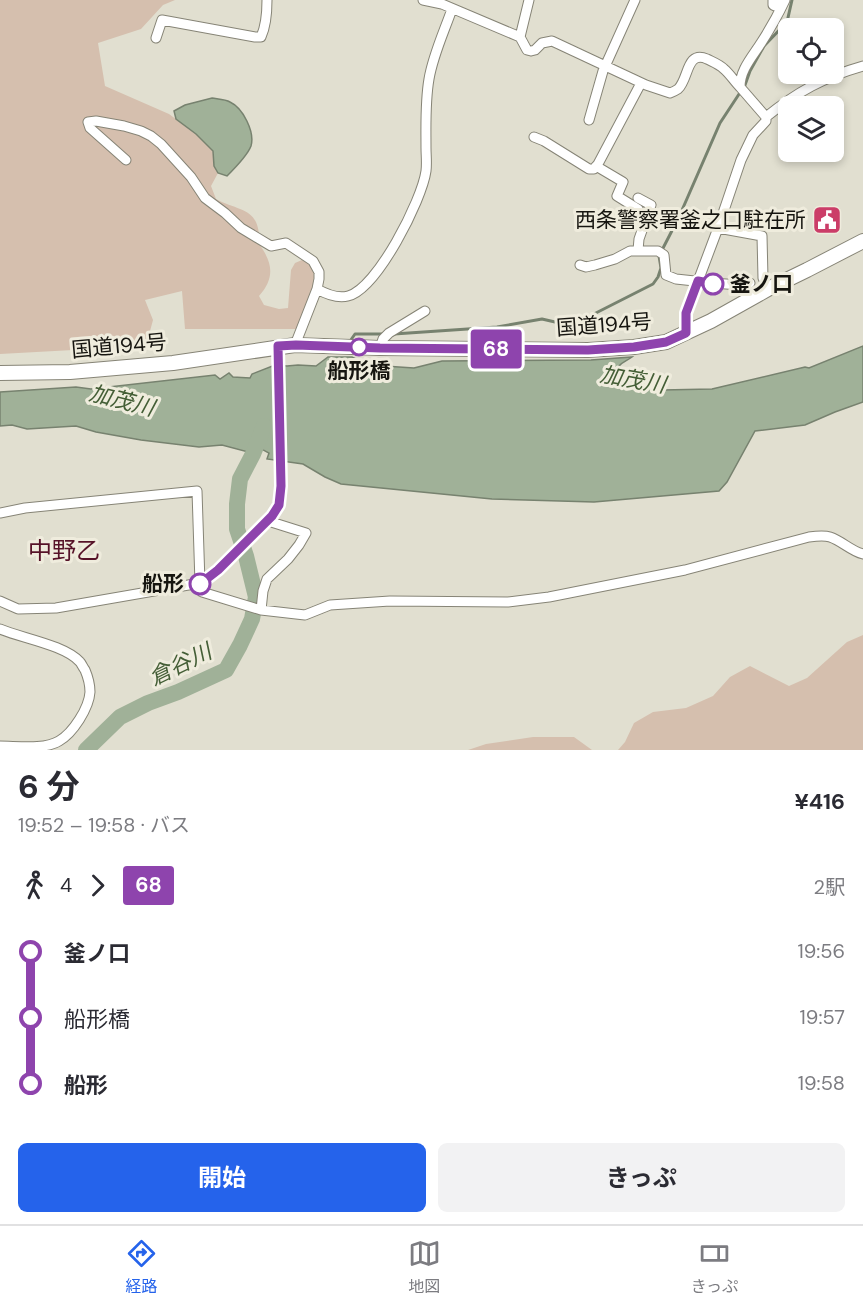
<!DOCTYPE html>
<html lang="ja">
<meta charset="utf-8">
<style>
body{margin:0;font-family:"DM Sans","Noto Sans JP",sans-serif;background:#f2f2f3;color:#2b2b33;height:100vh;display:flex;flex-direction:column;font-size:22px;white-space:nowrap}
*{box-sizing:border-box;margin:0}
p{font-size:20px;color:#7c7c81}
.icon{flex:none;width:33px;height:33px;fill:none;stroke:currentColor;stroke-width:2;stroke-linecap:round;stroke-linejoin:round}
.map{position:relative;height:750px;overflow:hidden}
.details{display:flex;flex-direction:column;background:#fff;flex:1}
.details>*{flex:none}
.badge{padding:0 12px;border-radius:4px;font-size:21px;line-height:39px}
.controls{position:absolute;left:778px;top:18px;display:grid;gap:12px}
.controls a{display:grid;place-items:center;width:66px;height:66px;border-radius:9px;background:#fff;box-shadow:0 3px 9px #0003;font-size:30px}
.map>.badge{position:absolute;translate:-50% -50%;box-shadow:0 0 0 3px #fff}
.legs{display:flex;align-items:center;gap:9px;height:66px;padding:0 18px;font-size:20px}
.legs p{margin-inline-start:auto}
.head{display:flex;align-items:center;justify-content:space-between;height:102px;padding:0 18px}
h1{font-size:33px;font-weight:700;line-height:45px}
.button{display:flex;gap:12px;margin-top:auto;padding:12px 18px}
.button a{flex:1;height:69px;border-radius:9px;background:#2563eb;color:#fff;font-size:24px;font-weight:700;line-height:69px;text-align:center}
.button a+a{background:#f2f2f3;color:#2b2b33}
ul{padding:0 18px;list-style:none}
li{display:flex;align-items:center;gap:21px;height:66px;font-size:22px}
li i{display:grid;place-items:center;width:9px;height:100%;margin:0 8px;background:currentColor}
li i::after{content:'';width:15px;height:15px;margin:-8px;border:4px solid;border-radius:50%;background:#fff}
li p{margin-inline-start:auto}
li:first-child i{background:linear-gradient(#0000 50%,currentColor 0)}
li:last-child i{background:linear-gradient(currentColor 50%,#0000 0)}
.dock{display:flex;justify-content:space-around;align-items:center;height:84px;border-top:2px solid #e1e1e2;background:#fff;font-size:16px;color:#7c7c81}
.dock a{display:grid;justify-items:center;gap:3px}
.dock .selected{color:#2563eb}
.map>svg:first-child{display:block}
</style>
<div class="map">
<svg width="863" height="750" viewBox="0 0 863 750">
<rect width="100%" height="100%" fill="#e1dfd0"/>
<path fill="#d5bfae" d="M 0,0 L 175,0 L 163,5 L 141,29 L 98,43 L 105,86 L 169,114 L 196,134 L 213,151 L 214,165 L 218,173 L 211,186 L 216,199 C 240,212 261,207 259,244 C 273,263 275,278 259,296 L 264,305 L 279,309 L 288,308 L 291,270 L 295,263 L 302,260 C 304,261 309,263 310,264 C 322,278 303,314 298,329 L 185,329 L 182,291 L 145,300 L 153,320 L 146,346 L 0,354 Z
M 863,635 L 863,750 L 468,750 L 486,744 L 533,737 L 574,737 L 592,750 L 618,750 L 625,742 L 634,723 L 653,712 L 686,708 L 713,696 L 730,677 L 750,666 L 789,686 L 807,678 L 847,642 Z"/>
<path fill="#a0b198" stroke="#77826f" stroke-width="1.5" d="M 212,98 C 217,99 225,99 230,102 C 243,108 255,132 251,146 C 248,154 233,170 227,176 L 218,173 L 214,166 L 213,151 L 196,134 L 176,119 L 174,111 L 185,105 Z
M 863,346 L 863,402 L 835,412 L 805,425 L 755,431 L 727,482 L 719,491 L 594,502 L 492,499 L 341,484 L 325,477 L 303,464 L 267,459 L 269,453 L 254,445 L 248,452 L 222,445 L 199,447 L 141,440 L 96,432 L 76,426 L 27,429 L 12,425 L 0,426 L 0,392 L 76,387 L 91,389 L 215,375 L 220,379 L 229,373 L 233,377 L 250,378 L 252,374 L 275,365 L 287,366 L 298,365 L 316,366 L 328,357 L 352,357 L 364,363 L 374,362 L 384,366 L 414,368 L 442,361 L 591,360 L 632,357 C 627,361 622,362 619,366 L 632,376 L 632,379 L 622,382 L 626,386 L 662,390 L 712,389 L 805,367 L 809,368 Z"/>
<g fill="none" stroke-linecap="round" stroke-linejoin="round">
<path stroke="#77826f" stroke-width="3" d="M 394,334 L 497,327 L 542,319 L 568,325 L 588,317 L 653,284 L 658,277 L 661,268 L 659,256 L 679,217 L 720,123 L 745,85 L 750,71 L 764,46 L 787,22 L 792,0
M 348,344 L 355,334 L 385,334"/>
<path stroke="#a0b198" stroke-width="16" d="M 86,750 L 120,717 L 148,703 L 178,692 L 226,670 L 240,645 L 252,619 L 256,597 L 246,556 L 237,529 L 237,504 L 240,479 L 253,454 L 264,426"/>
<g stroke="#868476" stroke-width="11">
<path id="minor" d="M 423,0 L 442,4 L 520,37 L 527,50 L 531,51 L 535,50 L 542,43 L 552,41 L 646,85 L 670,93 C 673,92 675,91 678,89 C 689,79 686,50 707,59 C 713,62 719,64 724,69 C 730,74 734,81 740,87
M 773,0 L 773,5 L 775,6 L 778,0
M 520,37 L 529,0
M 156,38 L 162,20 L 255,37 L 261,37 C 266,26 267,11 267,0
M 766,117 C 797,92 824,77 863,66
M 589,120 L 603,71 L 635,0
M 534,137 L 544,141 L 589,169 L 594,169 L 598,164 L 641,83
M 126,160 L 90,128 L 88,122 L 96,121 L 124,126 L 141,131 L 151,136 L 161,144 L 191,177 L 205,198 L 225,213 L 241,228 L 271,246 L 286,243 L 313,261 L 319,272 L 319,279 L 317,289 L 295,345
M 596,166 L 623,182 L 617,196 L 638,209 L 645,221
M 718,228 L 762,236 L 763,278 L 768,289
M 638,250 L 639,239 L 651,205 L 638,198
M 580,265 L 586,267 L 595,265 L 615,259 L 630,251 L 658,251 L 664,255 L 666,275 L 676,279 L 713,283 L 739,285 L 750,283
M 317,289 C 326,294 337,299 348,296 C 377,289 422,200 426,171 C 427,163 426,155 426,148 C 426,125 425,102 429,79 C 433,55 444,32 452,9
M 686,333 L 686,313 L 718,228 L 741,160 L 753,135 L 766,121 L 766,117 L 740,87 C 740,70 752,57 761,43 C 770,29 778,15 785,0
M 278,346 L 281,493 L 277,508 L 272,516 L 218,570 L 200,583 L 202,592 L 261,610 L 305,615 L 330,605 L 390,601 L 508,602 L 549,597 L 685,570 L 809,537 C 816,536 824,535 830,537 C 842,541 851,551 863,554
M 380,348 L 383,339 L 389,333 L 425,311
M 0,513 L 25,508 L 197,491 L 200,583 L 56,608 L 18,609 L 0,601
M 261,610 L 263,591 L 267,579 L 288,559 L 299,545 L 306,533 L 268,521
M 0,629 C 21,638 65,645 80,662 C 81,663 84,669 85,670 C 88,677 90,684 90,692 C 89,708 73,733 59,741 C 44,750 17,746 0,746"/>
</g>
<g stroke="#868476" stroke-width="16">
<path id="highway" d="M 0,373 L 70,372 L 173,363 L 295,345 L 380,348 L 588,350 L 634,347 L 666,342 L 711,321 L 768,289 L 807,270 L 863,241"/>
</g>
<use href="#minor" stroke="#fff" stroke-width="9"/>
<use href="#highway" stroke="#fff" stroke-width="14"/>
</g>
<g fill="none" stroke-linecap="round" stroke-linejoin="round">
<g stroke="#fff" stroke-width="14">
<path id="line-1" d="M 200,584 L 218,570 L 272,516 L 279,505 L 281,486 L 278,346 L 296,345 L 380,348 L 588,350 L 634,347 L 666,342 L 686,333 L 686,313 L 698,281 L 713,284"/>
</g>
<use href="#line-1" stroke="#8e44ad" stroke-width="9"/>
</g>
<defs>
<g id="civic-square" transform="scale(1.5)"><rect x="-9" y="-9" width="18" height="18" rx="4" fill="#cb3d68" stroke="#efecdd"/><path d="M-.6-6.5H3V-4.5H.6V-3L4-1V1h2V6H-6V1h2V-1L-.6-3ZM-1.2 2.5V6h2.4V2.5Z" fill="#fff"/></g>
</defs>
<g fill-rule="evenodd">
<use href="#civic-square" x="827" y="220"/>
</g>
<g fill="#fff" stroke="#8e44ad" stroke-width="3">
<circle cx="713" cy="284" r="10"/>
<circle cx="359" cy="347" r="8"/>
<circle cx="200" cy="584" r="10"/>
</g>
<g text-anchor="middle" stroke-width="6" stroke-linejoin="round" paint-order="stroke">
<g font-size="21" fill="#161510" stroke="#efecdd" text-anchor="end">
<text x="806" y="227">西条警察署釜之口駐在所</text>
</g>
<g font-size="21" font-weight="bold" fill="#161510" stroke="#efecdd" text-anchor="start">
<text x="730" y="291">釜ノ口</text>
<text x="359" y="378" text-anchor="middle">船形橋</text>
<text x="184" y="591" text-anchor="end">船形</text>
</g>
<g font-size="21" fill="#161510" stroke="#efecdd">
<text transform="translate(604 325) rotate(-4)" y="7">国道194号</text>
<text transform="translate(119 346) rotate(-5)" y="7">国道194号</text>
</g>
<g font-size="22" font-style="italic" fill="#445e36" stroke="#efecdd">
<text transform="translate(633 379) rotate(10)" y="8">加茂川</text>
<text transform="translate(122 400) rotate(14)" y="8">加茂川</text>
<text transform="translate(180 664) rotate(-26)" y="8">倉谷川</text>
</g>
<g font-size="24" fill="#561228" stroke="#efecdd">
<text x="64" y="559">中野乙</text>
</g>
</g>
</svg>
<div class="controls">
<a><svg class="icon" aria-label="locate" viewBox="0 0 24 24"><circle cx="12" cy="12" r="6"/><path d="M12 2v4M12 18v4M2 12h4M18 12h4"/></svg></a>
<a><svg class="icon" aria-label="layers" viewBox="0 0 24 24"><path d="M12 4l9 5-9 5-9-5zM3 14l9 5 9-5"/></svg></a>
</div>
<b class="badge" style="left:496px;top:349px;background:#8e44ad;color:#fff">68</b>
</div>
<section class="details">
<div class="head"><div><h1>6 分</h1><p>19:52 – 19:58 · バス</p></div><b>¥416</b></div>
<div class="legs"><svg class="icon" aria-label="walk" viewBox="0 0 24 24"><circle cx="13" cy="4" r="2"/><path d="M13 8l-2 6 4 7M11 14l-3 7M7 12l3-4h3l4 4"/></svg>4<svg class="icon" aria-label="forward" viewBox="0 0 24 24"><path d="M9 5l7 7-7 7"/></svg><b class="badge" style="background:#8e44ad;color:#fff">68</b><p>2駅</p></div>
<ul>
<li><i style="color:#8e44ad"></i><b>釜ノ口</b><p>19:56</p></li>
<li><i style="color:#8e44ad"></i><span>船形橋</span><p>19:57</p></li>
<li><i style="color:#8e44ad"></i><b>船形</b><p>19:58</p></li>
</ul>
<div class="button"><a>開始</a><a>きっぷ</a></div>
</section>
<nav class="dock">
<a class="selected"><svg class="icon" aria-label="directions" viewBox="0 0 24 24"><path d="M12 3l9 9-9 9-9-9zM9 14v-3h6M13 9l2 2-2 2"/></svg>経路</a>
<a><svg class="icon" aria-label="map" viewBox="0 0 24 24"><path d="M3 6l6-2 6 2 6-2v14l-6 2-6-2-6 2zM9 4v14M15 6v14"/></svg>地図</a>
<a><svg class="icon" aria-label="tickets" viewBox="0 0 24 24"><path d="M3 7h18v10H3zM15 7v10"/></svg>きっぷ</a>
</nav>
